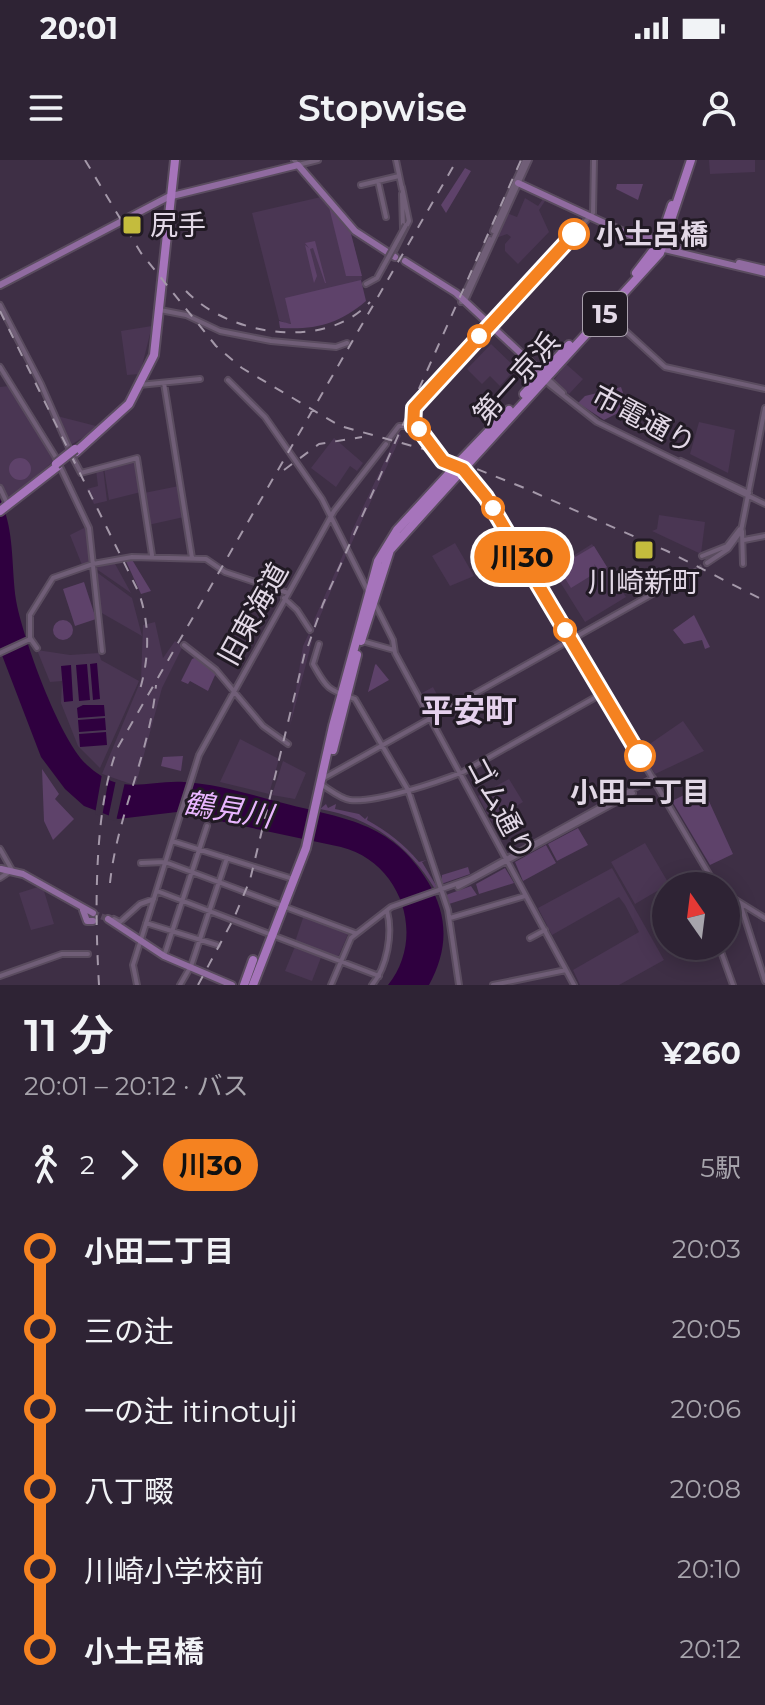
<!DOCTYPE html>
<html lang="ja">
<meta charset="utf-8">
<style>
body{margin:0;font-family:Montserrat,"Noto Sans JP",sans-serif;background:#3a2f40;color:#f1f3f6;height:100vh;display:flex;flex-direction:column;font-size:30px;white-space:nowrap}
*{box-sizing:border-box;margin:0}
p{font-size:26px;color:#a7a4ac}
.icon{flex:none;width:44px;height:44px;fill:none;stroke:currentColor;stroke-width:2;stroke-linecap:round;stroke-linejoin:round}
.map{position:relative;height:825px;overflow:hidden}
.side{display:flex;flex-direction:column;background:#2e2334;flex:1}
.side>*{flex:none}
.badge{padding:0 16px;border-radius:26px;font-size:28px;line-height:52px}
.needle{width:52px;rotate:346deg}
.tools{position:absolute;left:652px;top:712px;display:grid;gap:16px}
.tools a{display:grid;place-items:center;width:88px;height:88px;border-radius:50%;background:#2e2334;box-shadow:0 4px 20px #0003,0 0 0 2px #49404f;font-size:40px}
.map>.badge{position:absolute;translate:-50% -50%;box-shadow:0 0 0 4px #fff}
.legs{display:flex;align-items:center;gap:12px;height:88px;padding:0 24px;font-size:26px}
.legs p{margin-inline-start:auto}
.head{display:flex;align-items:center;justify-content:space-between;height:136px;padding:0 24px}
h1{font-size:44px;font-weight:600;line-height:60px}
ul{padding:0 24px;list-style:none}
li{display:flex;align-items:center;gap:28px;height:80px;font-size:30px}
li i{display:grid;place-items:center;width:12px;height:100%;margin:0 10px;background:currentColor}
li i::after{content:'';width:20px;height:20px;margin:-10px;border:6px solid;border-radius:50%;background:#2e2334}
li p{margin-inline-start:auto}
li:first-child i{background:linear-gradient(#0000 50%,currentColor 0)}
li:last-child i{background:linear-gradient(currentColor 50%,#0000 0)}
.status{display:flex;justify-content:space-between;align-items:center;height:56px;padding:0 40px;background:#2e2334;direction:ltr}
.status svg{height:22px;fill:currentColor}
header{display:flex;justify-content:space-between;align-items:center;height:104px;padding:0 24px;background:#2e2334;font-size:36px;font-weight:600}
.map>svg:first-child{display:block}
</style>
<div class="status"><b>20:01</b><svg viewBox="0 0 49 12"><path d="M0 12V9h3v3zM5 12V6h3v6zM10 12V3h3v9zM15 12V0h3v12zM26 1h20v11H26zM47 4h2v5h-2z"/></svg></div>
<header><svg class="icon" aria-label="menu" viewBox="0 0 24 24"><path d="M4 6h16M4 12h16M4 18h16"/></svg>Stopwise<svg class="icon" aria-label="person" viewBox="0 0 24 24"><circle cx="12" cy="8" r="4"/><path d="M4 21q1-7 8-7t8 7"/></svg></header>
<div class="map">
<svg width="765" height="825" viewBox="0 0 765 825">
<rect width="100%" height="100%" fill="#3e2f45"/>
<path fill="#4a3653" d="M 709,0 L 755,0 L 755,12 L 710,14 Z
M 321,37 L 350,70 L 362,119 L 356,128 L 294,164 L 285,163 L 279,160 L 252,53 Z
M 525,38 L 538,46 L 543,39 L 545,41 L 539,50 L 549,72 L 518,104 L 505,91 L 505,84 L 511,77 L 507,74 L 496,78 L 507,53 L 517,57 Z
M 152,166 L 140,214 L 127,215 L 121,171 Z
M 491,184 L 516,208 L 500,226 L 490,216 L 482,224 L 467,209 Z
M 566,204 L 583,219 L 569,234 L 554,220 Z
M 9,226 L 55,300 L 8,339 L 0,325 L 0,227 Z
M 57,256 L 96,266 L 97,269 L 69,286 Z
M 699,262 L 735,270 L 728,313 L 690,294 Z
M 399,270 L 401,276 L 348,391 L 351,373 Z
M 334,278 L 363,303 L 357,311 L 350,306 L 336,327 L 311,308 Z
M 136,300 L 141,332 L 109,340 L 104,308 Z
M 103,308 L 107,341 L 94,344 L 87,329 L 98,326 L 96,310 Z
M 179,326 L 184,357 L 148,365 L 144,333 Z
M 659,355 L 705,362 L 701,394 L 652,371 L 657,369 Z
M 86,367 L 90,401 L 82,405 L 70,375 Z
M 455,383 L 474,416 L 450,426 L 432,396 Z
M 592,384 L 626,437 L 585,462 L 552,409 Z
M 345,390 L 347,393 L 313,473 L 314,460 Z
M 114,402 L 131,433 L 95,408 Z
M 95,411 L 132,438 L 142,476 L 100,452 Z
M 155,462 L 163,498 L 175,481 L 183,486 L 162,528 L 136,624 L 131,624 L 102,614 L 141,520 L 143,465 Z
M 309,473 L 312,481 L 290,566 L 303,486 Z
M 37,490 L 70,495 L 99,493 L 101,500 L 139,521 L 100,608 L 78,586 L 61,543 L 62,521 L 50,522 Z
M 433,527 L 444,548 L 434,553 L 422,533 Z
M 683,561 L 704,591 L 655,614 L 641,590 Z
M 240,579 L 279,599 L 269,634 L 220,622 Z
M 283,601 L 306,613 L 295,639 L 272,635 Z
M 509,619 L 523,642 L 491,661 L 478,636 Z
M 645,683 L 669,724 L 635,744 L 611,702 Z
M 612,708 L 664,800 L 619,825 L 580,825 L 573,810 L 639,772 L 625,745 L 619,737 L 552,775 L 538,748 Z
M 38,727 L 44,731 L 54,764 L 31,770 L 19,733 Z
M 304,755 L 349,772 L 338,797 L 295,782 Z
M 296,784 L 322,795 L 312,821 L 285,811 Z"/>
<path fill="#5e426a" d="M 465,8 L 471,11 L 446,53 L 441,45 Z
M 617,24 L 643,24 L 638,40 L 616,29 Z
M 329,47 L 350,70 L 362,116 L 346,116 Z
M 315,81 L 326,123 L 325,123 L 313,88 L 310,89 L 317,116 L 314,123 L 305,85 L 309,88 L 305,83 Z
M 361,120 L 366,141 C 339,164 316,170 280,168 L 279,161 L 291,164 L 285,138 Z
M 621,227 L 628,248 L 604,260 L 578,243 L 585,236 Z
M9 309a11 11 0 1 1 22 0a11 11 0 1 1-22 0Z
M 594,386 L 607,407 L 600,411 L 594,404 L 597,412 L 571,428 L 558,407 Z
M 131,398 L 151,431 L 141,434 L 125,399 Z
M 84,422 L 96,459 L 75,466 L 63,429 Z
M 694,455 L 710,487 L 705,489 L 702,480 L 684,484 L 673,470 Z
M53 470a10 10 0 1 1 20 0a10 10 0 1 1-20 0Z
M 197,497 L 216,513 L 208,531 L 190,521 L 188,524 L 181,521 L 192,499 Z
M 376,504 L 389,520 L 368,532 L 375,505 Z
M 183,596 L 181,611 L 161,606 L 163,597 Z
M 42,609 L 59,634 L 55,639 L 74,659 L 53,680 L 44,661 Z
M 702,626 L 733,694 L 710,705 L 672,641 Z
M 326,644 L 328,648 L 336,644 L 335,649 L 359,654 L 365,659 L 368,656 L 367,660 C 388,672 404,684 419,702 L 427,700 L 422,702 L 437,727 L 435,729 C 408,685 372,658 320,649 Z
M 578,668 L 588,685 L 557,701 L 548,684 Z
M 546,685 L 556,703 L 523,721 L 515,702 Z
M 468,707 L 470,714 L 441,724 L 442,715 Z
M 505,708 L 514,723 L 479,734 L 476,724 Z
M 471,726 L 477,735 L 449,744 L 446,735 Z"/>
<path fill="#2f003f" d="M 0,339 C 15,371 11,406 16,440 C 22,476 60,581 87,605 C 122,637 145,620 184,622 C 216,624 249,634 279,642 C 342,659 391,660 428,722 C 449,757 448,790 429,825 L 388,825 C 427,776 401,702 341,687 L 177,652 L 118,659 L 84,646 L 65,629 L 41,597 L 0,490 Z
M 97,503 L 100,539 L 93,540 L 90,504 Z
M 87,504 L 90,540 L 79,541 L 76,505 Z
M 71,505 L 73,541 L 64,542 L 61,506 Z
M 83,545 L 104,545 L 105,556 L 78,558 L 77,548 Z
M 105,558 L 106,570 L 79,572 L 78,560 Z
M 106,572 L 107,585 L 80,587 L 79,574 Z"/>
<path fill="#3e2f45" d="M 102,614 L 109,617 L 102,657 L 95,654 Z
M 116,620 L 125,622 L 116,661 L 108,659 Z"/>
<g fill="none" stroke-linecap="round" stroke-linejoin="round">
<path stroke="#57485d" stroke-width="4" stroke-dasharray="4 2" stroke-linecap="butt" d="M 688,414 L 707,403"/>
<path stroke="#57485d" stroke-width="6" stroke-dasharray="6 3" stroke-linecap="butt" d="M 93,753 L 108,759"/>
<g stroke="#5a4c5f" stroke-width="8">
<path id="minor" d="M 294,0 L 298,5 L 318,0
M 396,0 L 402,29
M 378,21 L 386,57
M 361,25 L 399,16
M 402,34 L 403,69
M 493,71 L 525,0
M 393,93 L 409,61 L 402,27
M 366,124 L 377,118 L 383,107
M 462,140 L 490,79
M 461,142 L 465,141 L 529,0
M 0,145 L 41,224 L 69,288
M 160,150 L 186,155 L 220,171 L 271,181 L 336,187 L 347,183
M 607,154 L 665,207 L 765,229
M 0,207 L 55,296 L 89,368 L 102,491
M 547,218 L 563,233
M 228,220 L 265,257 L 322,339 L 369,433
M 545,221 L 597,262 L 765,344
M 164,223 L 192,398
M 139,225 L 200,219
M 413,266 L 414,248 L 593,53 L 594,0
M 413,266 L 419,269 L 436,292
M 389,279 L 399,266 L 413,266
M 73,298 L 81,313 L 137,298 L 152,395
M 442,300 L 453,306
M 681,301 L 749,333
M 462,309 L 500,359 L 716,726
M 0,328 L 7,343
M 742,371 L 743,404
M 744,380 L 765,376
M 702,396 L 727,386 L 740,369
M 707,403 L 728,389 L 741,371 L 765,248
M 284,438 L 297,450 L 310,470
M 375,444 L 393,480 L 395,493 L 574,825
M 30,478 L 37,488
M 362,481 L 394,490
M 319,484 L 313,504 C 327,529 328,530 355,539 L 408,630 L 448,750 L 459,825
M 184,485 L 216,510 L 263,566 L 288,584
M 0,493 L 30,479 L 30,455 L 53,418 L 93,404 L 132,397 L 206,399 L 225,412 L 288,433
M 324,618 L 688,414
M 322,625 C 330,630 341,639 350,640 C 376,643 438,622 463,612 L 603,533
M 172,681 L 293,719
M 0,689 L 12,710 L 0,718
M 141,703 L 165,702 L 355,773
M 458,727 L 633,633
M 157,731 L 379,816
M 726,734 L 765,758
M 740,743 L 765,821
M 450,758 L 525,736
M 114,759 L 120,762 L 140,744 L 154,739
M 146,763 L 217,785
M 530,778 L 545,770
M 719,786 L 733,825
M 164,796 L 207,666
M 0,816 L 62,794 L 88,794
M 137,825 L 133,805 L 199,595 L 334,351 L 386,284
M 180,825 L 191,806 L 227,698
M 331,825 L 351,778 L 391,747 L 470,719 L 653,618
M 372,825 C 387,807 393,774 387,751
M 493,825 L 566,810"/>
</g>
<g stroke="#5a4c5f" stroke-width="10">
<path id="major" d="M 518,23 L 656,87 L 765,113
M 632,71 L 678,88
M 405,101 L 456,133 L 544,215
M 739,103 L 765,109
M 0,125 L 168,37 L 298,5 L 355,71 L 395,97
M 1,709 L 23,714 L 93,753
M 83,750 L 87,761 L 93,761
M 108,759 L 164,796 L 232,825"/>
</g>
<g stroke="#5a4c5f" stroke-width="12">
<path id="highway" d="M 636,113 L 659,83 L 672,45
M 524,234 L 569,185
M 76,292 L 129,244 L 154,195 L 175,0
M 460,301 L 509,250
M 468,304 L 660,93 L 691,0
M 0,351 L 58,306
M 361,481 L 390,390 L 464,308
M 333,590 L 357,495
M 244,825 L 253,800
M 253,825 L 306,688 L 333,566 L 378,401 L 397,370 L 456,306"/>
</g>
<use href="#minor" stroke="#705e77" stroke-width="4"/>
<use href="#major" stroke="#906ba0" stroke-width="6"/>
<use href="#highway" stroke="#a674bb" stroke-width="8"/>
<path stroke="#a498a9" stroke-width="2" stroke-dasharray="10 10" stroke-linecap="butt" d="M 85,0 L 141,93 L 216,186 L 242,208 L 340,266 L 434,292 L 522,327 L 667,391 L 765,441
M 186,131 C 229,176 326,191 370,142
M 0,151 L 139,433 C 151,468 149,502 138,536
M 284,310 L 319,284 L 362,277
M 308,486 L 323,444 L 521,0
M 110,723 C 117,655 150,593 156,525
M 99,825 C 95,758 93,648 118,587 L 457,0
M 198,825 L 234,758 L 250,720 L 305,492"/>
<g stroke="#5a4c5f" stroke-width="8" stroke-linecap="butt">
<path id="minor-bridge" d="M 383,107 L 406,65"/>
</g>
<g stroke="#5a4c5f" stroke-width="12" stroke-linecap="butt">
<path id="highway-bridge" d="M 56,304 L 75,289"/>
</g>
<use href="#minor-bridge" stroke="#705e77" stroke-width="4"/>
<use href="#highway-bridge" stroke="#a674bb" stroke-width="8"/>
</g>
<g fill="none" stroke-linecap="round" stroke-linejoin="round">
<g stroke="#fff" stroke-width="18">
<path id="line-1" d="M 574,74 L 414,248 L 413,266 L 419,269 L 443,301 L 463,309 L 486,337 L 640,596"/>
</g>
<use href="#line-1" stroke="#f58220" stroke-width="12"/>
</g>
<g fill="#c4bc3d" stroke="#211a24" stroke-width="3">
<rect x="122" y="55" width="20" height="20" rx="4"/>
<rect x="634" y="380" width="20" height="20" rx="4"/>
</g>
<g fill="#fff" stroke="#f58220" stroke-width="4">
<circle cx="574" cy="74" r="14"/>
<circle cx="479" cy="176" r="10"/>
<circle cx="419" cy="269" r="10"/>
<circle cx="493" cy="348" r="10"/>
<circle cx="565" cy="470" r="10"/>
<circle cx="640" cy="596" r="14"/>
</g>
<g text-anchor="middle" stroke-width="6" stroke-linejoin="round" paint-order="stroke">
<rect fill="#211a24" stroke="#a89fac" stroke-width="2" x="583" y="132" width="44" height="44" rx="6"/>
<g font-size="26" font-weight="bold" fill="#e2d8e6">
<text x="605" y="163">15</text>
</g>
<g font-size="28" fill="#e2d8e6" stroke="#211a24" text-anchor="start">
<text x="150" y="75">尻手</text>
<text x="644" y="432" text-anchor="middle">川崎新町</text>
</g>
<g font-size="28" font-weight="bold" fill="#e2d8e6" stroke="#211a24" text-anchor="start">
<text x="596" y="84">小土呂橋</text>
<text x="640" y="642" text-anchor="middle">小田二丁目</text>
</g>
<g font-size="28" fill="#e2d8e6" stroke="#211a24">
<text transform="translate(516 218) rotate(-48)" y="10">第一京浜</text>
<text transform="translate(644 259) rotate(28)" y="10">市電通り</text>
<text transform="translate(253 454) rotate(-61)" y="10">旧東海道</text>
<text transform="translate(501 648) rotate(62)" y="10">ゴム通り</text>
</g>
<g font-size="30" font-style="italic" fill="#e9b6ff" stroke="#211a24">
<text transform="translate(228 650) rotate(9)" y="10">鶴見川</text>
</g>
<g font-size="32" font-weight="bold" fill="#e5d1ed" stroke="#211a24">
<text x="469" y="562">平安町</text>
</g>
</g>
</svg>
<div class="tools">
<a><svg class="needle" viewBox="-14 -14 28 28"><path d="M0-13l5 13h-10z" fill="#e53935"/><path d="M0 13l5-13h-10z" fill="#a7a4ac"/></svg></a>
</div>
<b class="badge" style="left:522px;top:397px;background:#f58220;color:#111">川30</b>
</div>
<section class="side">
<div class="head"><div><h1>11 分</h1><p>20:01 – 20:12 · バス</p></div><b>¥260</b></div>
<div class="legs"><svg class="icon" aria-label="walk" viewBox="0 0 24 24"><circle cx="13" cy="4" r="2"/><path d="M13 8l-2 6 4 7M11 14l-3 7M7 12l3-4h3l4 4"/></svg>2<svg class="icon" aria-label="forward" viewBox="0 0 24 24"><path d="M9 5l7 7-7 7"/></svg><b class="badge" style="background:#f58220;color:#111">川30</b><p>5駅</p></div>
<ul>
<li><i style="color:#f58220"></i><b>小田二丁目</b><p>20:03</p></li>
<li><i style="color:#f58220"></i><span>三の辻</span><p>20:05</p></li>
<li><i style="color:#f58220"></i><span>一の辻 itinotuji</span><p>20:06</p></li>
<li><i style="color:#f58220"></i><span>八丁畷</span><p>20:08</p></li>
<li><i style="color:#f58220"></i><span>川崎小学校前</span><p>20:10</p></li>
<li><i style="color:#f58220"></i><b>小土呂橋</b><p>20:12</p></li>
</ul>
</section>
